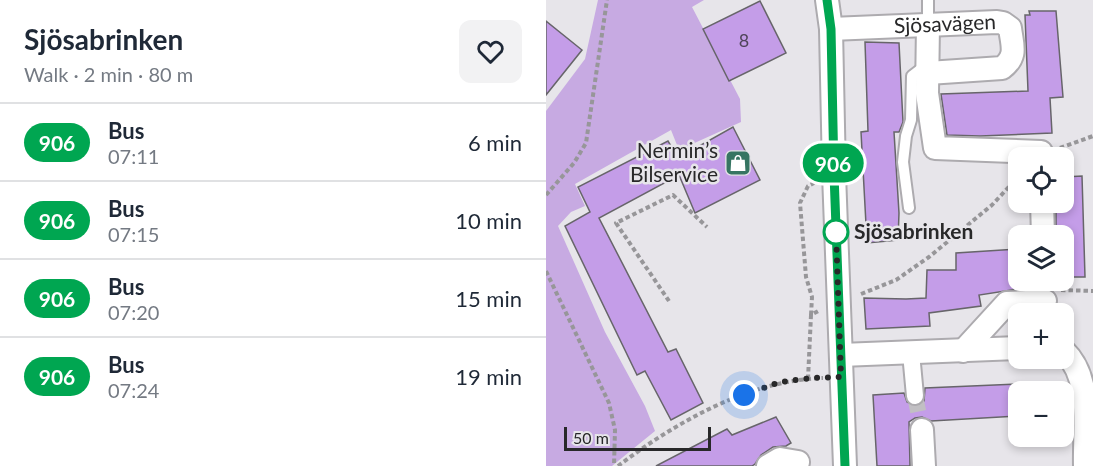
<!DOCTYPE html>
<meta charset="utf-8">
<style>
body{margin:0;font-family:Lato,sans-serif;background:#f2f2f3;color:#1f2937;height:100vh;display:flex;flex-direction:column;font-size:22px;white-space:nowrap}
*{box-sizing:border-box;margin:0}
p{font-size:20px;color:#747a83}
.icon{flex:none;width:33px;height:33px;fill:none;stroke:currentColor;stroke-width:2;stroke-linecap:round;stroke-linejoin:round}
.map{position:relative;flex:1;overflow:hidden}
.drawer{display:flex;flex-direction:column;background:#fff;width:546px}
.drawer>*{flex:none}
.badge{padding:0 12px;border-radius:20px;font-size:21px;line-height:39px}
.tools{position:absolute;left:462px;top:147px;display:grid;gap:12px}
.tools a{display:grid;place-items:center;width:66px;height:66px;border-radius:12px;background:#fff;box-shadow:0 3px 9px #0003;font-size:30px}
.scale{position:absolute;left:18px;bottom:15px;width:147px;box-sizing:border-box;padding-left:6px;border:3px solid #282829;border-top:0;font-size:16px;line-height:21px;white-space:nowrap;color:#282829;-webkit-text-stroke:4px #e7e5ea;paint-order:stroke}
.you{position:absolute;width:30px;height:30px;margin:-15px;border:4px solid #fff;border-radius:50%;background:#1a73e8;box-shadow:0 0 0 9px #1a73e833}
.map>.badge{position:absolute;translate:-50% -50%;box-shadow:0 0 0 3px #fff}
.round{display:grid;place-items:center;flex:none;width:63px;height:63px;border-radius:12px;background:#f2f2f3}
.headline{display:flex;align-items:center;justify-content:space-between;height:102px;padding:0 24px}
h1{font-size:28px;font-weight:700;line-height:45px}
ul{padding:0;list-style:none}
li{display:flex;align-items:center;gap:18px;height:78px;padding:0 24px;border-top:2px solid #e0e1e3}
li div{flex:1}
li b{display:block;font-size:22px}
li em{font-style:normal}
li .badge{min-width:66px;font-weight:700;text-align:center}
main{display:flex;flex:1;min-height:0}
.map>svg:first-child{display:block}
</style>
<main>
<section class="drawer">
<div class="headline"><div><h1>Sjösabrinken</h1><p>Walk · 2 min · 80 m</p></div><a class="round"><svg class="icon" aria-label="heart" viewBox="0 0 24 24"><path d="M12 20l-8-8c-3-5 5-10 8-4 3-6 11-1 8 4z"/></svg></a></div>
<ul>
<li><span class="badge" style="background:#00a651;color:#fff">906</span><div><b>Bus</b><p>07:11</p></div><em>6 min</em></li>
<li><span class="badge" style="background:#00a651;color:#fff">906</span><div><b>Bus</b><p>07:15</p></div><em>10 min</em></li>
<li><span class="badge" style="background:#00a651;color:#fff">906</span><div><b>Bus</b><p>07:20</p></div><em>15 min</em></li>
<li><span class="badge" style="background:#00a651;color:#fff">906</span><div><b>Bus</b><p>07:24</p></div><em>19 min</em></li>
</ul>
</section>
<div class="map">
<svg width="547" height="466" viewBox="0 0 547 466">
<rect width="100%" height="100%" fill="#e7e5ea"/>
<path fill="#c7aae2" d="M 52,0 L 158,0 L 146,7 L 194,99 L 195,122 L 133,150 L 125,130 L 29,184 L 39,206 L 25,212 L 12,226 L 59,332 L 99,406 L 109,431 L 66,466 L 0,466 L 0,111 L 39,59 Z"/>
<path fill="#c49de8" stroke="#67656a" stroke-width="1.5" d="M 214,1 L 240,53 L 183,81 L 157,29 Z
M 483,11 L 510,11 L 517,97 L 504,98 L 506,133 L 434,136 L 401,135 L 395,94 L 482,91 L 479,15 L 484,15 Z
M 0,21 L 36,50 L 0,95 Z
M 319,42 L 353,43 L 357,122 L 353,132 L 348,132 L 353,213 L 352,240 L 321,243 L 315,132 L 322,131 Z
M 187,127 L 214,180 L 149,213 L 133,175 L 53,218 L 122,352 L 130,349 L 157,403 L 125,420 L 99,371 L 91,375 L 19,226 L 44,212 L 32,187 L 122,141 L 132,158 Z
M 536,176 L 539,277 L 518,277 L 518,236 L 510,236 L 510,202 L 518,202 L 518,177 Z
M 472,249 L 472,289 L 433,295 L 435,306 L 383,313 L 384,326 L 320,329 L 318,298 L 360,299 L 380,298 L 381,270 L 410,270 L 410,253 Z
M 472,384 L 472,416 L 385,421 L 376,417 L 369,418 L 363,422 L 364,466 L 331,466 L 327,395 L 358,393 L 361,402 L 369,406 L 378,401 L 379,388 Z
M 230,417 L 245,443 L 240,446 L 227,447 L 215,455 L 209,464 L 206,466 L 110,466 L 181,429 L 186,435 Z"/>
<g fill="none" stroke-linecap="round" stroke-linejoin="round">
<path stroke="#c1bfc3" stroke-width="16" stroke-dasharray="16 8" stroke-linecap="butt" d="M 369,396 L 376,430"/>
<g stroke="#adabaf" stroke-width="14">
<path id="service" d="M 382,25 L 382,0
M 363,208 L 357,162 L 360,136 L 365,120 L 366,76 L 379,66"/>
</g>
<g stroke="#adabaf" stroke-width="20">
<path id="pedestrian" d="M 365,353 L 369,396"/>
</g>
<g stroke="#adabaf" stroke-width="26">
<g id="minor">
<path d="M 281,0 L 285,29 L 288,174 L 299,466"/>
<path d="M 382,25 L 381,93 L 389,148 L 495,152 L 495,158"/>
<path id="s1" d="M 285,29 L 451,22 L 457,23 L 464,28 C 466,45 472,56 456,68 L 382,73"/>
<path d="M 496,202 L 497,236"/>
<path d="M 417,351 L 461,303 L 499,301"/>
<path d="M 518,351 C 547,379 538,428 539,466"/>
<path d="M 295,355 L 472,348"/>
<path d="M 376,430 L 378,466"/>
<path d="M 222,466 L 234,459 L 252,462"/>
</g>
</g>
<path stroke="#979699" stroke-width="4" stroke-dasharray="4.5 3" stroke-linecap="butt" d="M 514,148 L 547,136
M 0,195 L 28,163 L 40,143 L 61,0
M 0,271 L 63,403 L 69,430 L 68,466
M 515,290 L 547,291
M 315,294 L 350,280 L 383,257 L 446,205 L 472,177
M 123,301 L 70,223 L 127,195 L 161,227
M 265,315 L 266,297 L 260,277 L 254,203 L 262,186 L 268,183
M 262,379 L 265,315 L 274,310
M 72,466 C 129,423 203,380 277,378"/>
<use href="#service" stroke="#fff" stroke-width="10"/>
<use href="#pedestrian" stroke="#fff" stroke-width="16"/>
<use href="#minor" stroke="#fff" stroke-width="22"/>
</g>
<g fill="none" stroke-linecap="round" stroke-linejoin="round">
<g stroke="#fff" stroke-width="14">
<path id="line" d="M 281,0 L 285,29 L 288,174 L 299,466"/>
</g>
<use href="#line" stroke="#00a651" stroke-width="9"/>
<path stroke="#282829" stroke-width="6" stroke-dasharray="0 10.8" d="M 198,395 L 234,382 L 267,378 L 295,377 L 290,232"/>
</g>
<defs>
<g id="shop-square" transform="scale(1.35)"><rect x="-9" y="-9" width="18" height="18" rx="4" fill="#367562" stroke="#e7e5ea"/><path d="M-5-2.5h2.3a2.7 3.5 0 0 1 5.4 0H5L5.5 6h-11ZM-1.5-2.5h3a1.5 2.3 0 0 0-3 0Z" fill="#fff"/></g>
</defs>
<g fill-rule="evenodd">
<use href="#shop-square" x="192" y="163"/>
</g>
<circle fill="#fff" stroke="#00a651" stroke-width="3" cx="290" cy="232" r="12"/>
<g text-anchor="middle" stroke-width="5" stroke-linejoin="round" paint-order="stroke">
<g font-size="18" fill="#4f4559">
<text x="198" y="47">8</text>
</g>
<g font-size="21" fill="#282829" stroke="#e7e5ea">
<text dy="7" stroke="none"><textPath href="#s1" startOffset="114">Sjösavägen</textPath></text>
</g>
<g font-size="21" fill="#282829" stroke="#e7e5ea" text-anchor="end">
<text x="172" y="158">Nermin’s<tspan x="172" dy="24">Bilservice</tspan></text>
</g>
<g font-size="21" font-weight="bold" fill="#282829" stroke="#e7e5ea" text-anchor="start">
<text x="308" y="239">Sjösabrinken</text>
</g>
</g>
</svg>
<div class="tools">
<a><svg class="icon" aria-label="locate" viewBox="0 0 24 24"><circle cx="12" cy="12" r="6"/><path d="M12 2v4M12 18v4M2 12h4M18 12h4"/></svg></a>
<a><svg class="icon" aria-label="layers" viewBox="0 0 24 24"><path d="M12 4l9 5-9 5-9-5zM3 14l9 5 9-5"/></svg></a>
<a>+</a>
<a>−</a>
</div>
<div class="scale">50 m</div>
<div class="you" style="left:198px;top:395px"></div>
<b class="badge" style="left:287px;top:163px;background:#00a651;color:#fff">906</b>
</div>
</main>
